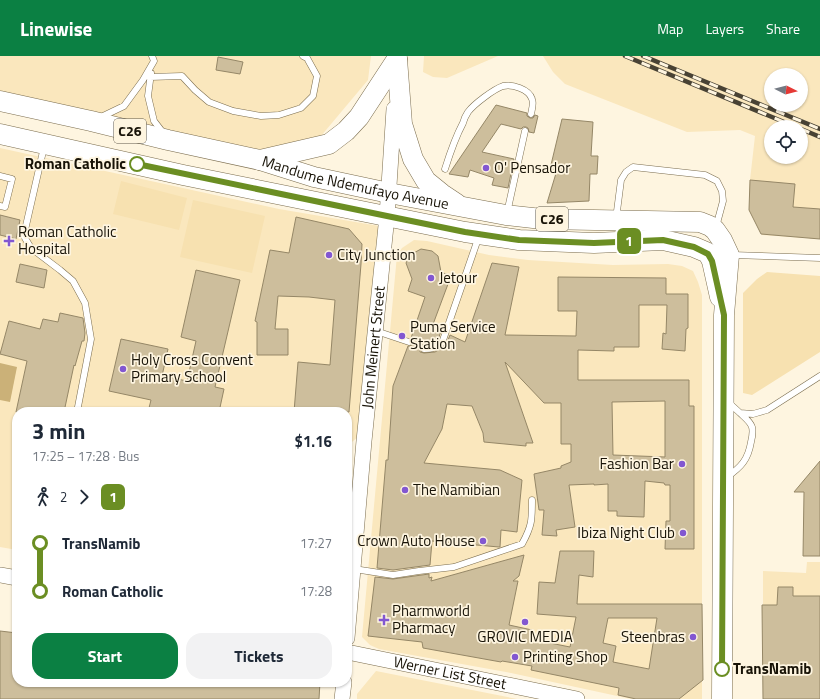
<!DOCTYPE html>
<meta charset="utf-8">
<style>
body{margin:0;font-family:"Titillium Web",sans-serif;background:#f2f2f3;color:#1f2937;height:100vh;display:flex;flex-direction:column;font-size:15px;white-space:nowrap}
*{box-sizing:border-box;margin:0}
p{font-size:13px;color:#747a83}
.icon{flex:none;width:22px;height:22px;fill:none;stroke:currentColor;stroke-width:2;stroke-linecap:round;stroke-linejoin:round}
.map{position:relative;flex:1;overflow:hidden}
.sheet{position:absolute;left:12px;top:351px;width:340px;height:280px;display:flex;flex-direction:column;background:#fff;border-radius:16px;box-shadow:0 1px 3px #0004}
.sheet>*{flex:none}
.badge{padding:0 8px;border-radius:6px;font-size:14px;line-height:26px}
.needle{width:26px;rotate:96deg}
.buttons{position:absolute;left:764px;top:12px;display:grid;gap:8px}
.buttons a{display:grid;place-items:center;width:44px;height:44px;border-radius:50%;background:#fff;box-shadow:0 1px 3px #0004;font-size:20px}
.map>.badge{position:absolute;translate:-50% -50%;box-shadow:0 0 0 2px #fff}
.legs{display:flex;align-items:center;gap:6px;height:44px;padding:0 20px;font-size:13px}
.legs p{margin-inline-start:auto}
.head{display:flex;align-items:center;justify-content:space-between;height:68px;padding:0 20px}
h1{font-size:22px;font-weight:700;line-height:30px}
.action{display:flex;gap:8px;margin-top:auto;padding:8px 20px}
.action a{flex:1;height:46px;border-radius:16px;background:#0b8043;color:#fff;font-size:16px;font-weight:700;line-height:46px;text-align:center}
.action a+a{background:#f2f2f3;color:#1f2937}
ul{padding:0 20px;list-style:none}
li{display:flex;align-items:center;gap:14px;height:48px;font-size:15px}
li i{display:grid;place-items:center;width:6px;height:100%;margin:0 5px;background:currentColor}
li i::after{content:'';width:10px;height:10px;margin:-5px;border:3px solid;border-radius:50%;background:#fff}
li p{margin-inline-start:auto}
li:first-child i{background:linear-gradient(#0000 50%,currentColor 0)}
li:last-child i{background:linear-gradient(currentColor 50%,#0000 0)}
header{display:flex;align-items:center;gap:24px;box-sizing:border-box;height:56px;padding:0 20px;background:#0b8043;color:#fff}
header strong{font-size:19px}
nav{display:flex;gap:22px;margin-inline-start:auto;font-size:14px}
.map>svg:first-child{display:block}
</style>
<header>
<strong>Linewise</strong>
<nav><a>Map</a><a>Layers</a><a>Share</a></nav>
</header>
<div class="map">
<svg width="820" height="643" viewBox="0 0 820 643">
<rect width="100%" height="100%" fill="#fef5e0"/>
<path fill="#fae7bd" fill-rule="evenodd" d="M 0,0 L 371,0 L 368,24 L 321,80 L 260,96 L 0,37 Z
M 424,0 L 498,0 L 447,22 L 433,21 L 423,16 Z
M 543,0 L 820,0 L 820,183 L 762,179 L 749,154 L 750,124 L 755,80 L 740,74 L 687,76 L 565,28 L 553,16 ZM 771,19 L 801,19 L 801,49 L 771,49 ZM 771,71 L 801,71 L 801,101 L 771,101 Z
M 0,92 L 279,153 L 379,170 L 358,381 L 347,390 L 347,356 L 17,356 L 17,494 L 0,491 Z
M 414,184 L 427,185 L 489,199 L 528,204 L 613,209 L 668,208 L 682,210 L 693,215 L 698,226 L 702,239 L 702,643 L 631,643 L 511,617 L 379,593 L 370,589 L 362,581 L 397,199 L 402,192 Z
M 807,506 L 820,506 L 820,643 L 763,643 L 763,515 L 806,517 Z
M 376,615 L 517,643 L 357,643 L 357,638 Z"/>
<path fill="#f7e1b0" d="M 121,125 L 187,142 L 179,174 L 113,158 Z
M 193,144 L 265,160 L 252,217 L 180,201 Z
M 767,216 L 820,220 L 820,296 L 752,339 L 743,337 L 743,237 L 757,223 Z"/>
<path fill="#cbb178" d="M 0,307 L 17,311 L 10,346 L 0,344 Z"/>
<path fill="#cdbe9c" stroke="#958767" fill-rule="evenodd" d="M 218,1 L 243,6 L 240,18 L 216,14 Z
M 496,49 L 527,57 L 527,60 L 530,62 L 533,62 L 535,59 L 538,60 L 534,77 L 529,76 L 528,72 L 526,71 L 523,71 L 521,73 L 501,68 L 482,96 L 514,103 L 508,132 L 492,129 L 494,122 L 470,114 L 468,121 L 449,118 Z
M 562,63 L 593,66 L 591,100 L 598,100 L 597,118 L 590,118 L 589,145 L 547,147 L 557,114 L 550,113 Z
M 750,124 L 795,128 L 793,151 L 820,153 L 820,183 L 761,178 L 749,154 Z
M 0,159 L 20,164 L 16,183 L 0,179 Z
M 296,161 L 349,173 L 362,188 L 361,208 L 349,356 L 294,356 L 298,306 L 330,309 L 335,244 L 309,241 L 278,240 L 275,273 L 288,273 L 288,299 L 257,299 L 257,266 L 255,265 L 270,194 L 289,197 Z
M 421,193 L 432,195 L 438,200 L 441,216 L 451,220 L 432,271 L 441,275 L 438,284 L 432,288 L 421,289 L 420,293 L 420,296 L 424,297 L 435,296 L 442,292 L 446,289 L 450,279 L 465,286 L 492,207 L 519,211 L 505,279 L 576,280 L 577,255 L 558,255 L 558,221 L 666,222 L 666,238 L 688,238 L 688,272 L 686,273 L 685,295 L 662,293 L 663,277 L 666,278 L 667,249 L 639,249 L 639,291 L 614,291 L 614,295 L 578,294 L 578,324 L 689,324 L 689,350 L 694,350 L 694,493 L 665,493 L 666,465 L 670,465 L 670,429 L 665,429 L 664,427 L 645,425 L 644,461 L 617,460 L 617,455 L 608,455 L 608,428 L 594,429 L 594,428 L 569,429 L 575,471 L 556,474 L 557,480 L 542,479 L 544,454 L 539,454 L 534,418 L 561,412 L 561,410 L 571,406 L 571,388 L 561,388 L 561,347 L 544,347 L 505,306 L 533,387 L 526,387 L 526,390 L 484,386 L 483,377 L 472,350 L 447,348 L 442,373 L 424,407 L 500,414 L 522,424 L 517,476 L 501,474 L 500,491 L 499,491 L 432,485 L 430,509 L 393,514 L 377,512 L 386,404 L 388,404 L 393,330 L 408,290 L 410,290 L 413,288 L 413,285 L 411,282 L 425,241 L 408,235 L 412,223 L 406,207 L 410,199 ZM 665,345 L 665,401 L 613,399 L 612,346 Z
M 20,208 L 47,214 L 44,232 L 16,226 Z
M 196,214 L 240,224 L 215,331 L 224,333 L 219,356 L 148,356 L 151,344 L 109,335 L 121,283 L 168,293 L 162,320 L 187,325 L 196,285 L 181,281 Z
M 60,257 L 83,262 L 85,277 L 84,285 L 82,285 L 75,310 L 74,309 L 64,356 L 16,356 L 27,305 L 0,298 L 9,265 L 40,273 L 43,263 L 58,266 Z
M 820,405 L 820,500 L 803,500 L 804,436 L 794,436 Z
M 560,495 L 594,495 L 593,521 L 579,519 L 577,548 L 702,548 L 703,624 L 679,643 L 636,643 L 618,639 L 619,632 L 531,614 L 532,610 L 502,605 L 501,606 L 423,592 L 422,586 L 368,580 L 375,521 L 393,523 L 429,518 L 429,522 L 432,521 L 431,525 L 524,499 L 519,520 L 513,525 L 518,525 L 509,569 L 532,574 L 530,583 L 570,591 L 576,561 L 537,558 L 539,526 L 555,527 ZM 608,562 L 657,562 L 649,613 L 613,606 L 616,590 L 603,587 Z
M 778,531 L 793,531 L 793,540 L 820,540 L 820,643 L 763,643 L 762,549 L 777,549 Z
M 0,575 L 17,577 L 17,626 L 320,626 L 319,643 L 0,643 Z"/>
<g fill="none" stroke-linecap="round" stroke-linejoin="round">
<g stroke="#7b6d4e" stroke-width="7">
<path id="service" d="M 151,17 L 148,40 L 154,65 L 164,78
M 150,21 L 182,20 L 195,34 L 209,46 L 233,55 L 261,60 L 279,59 L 301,52 L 313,40 L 317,20 L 307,2 L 303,0
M 99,62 L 124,50 L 143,24 L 154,5 L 152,0
M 44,91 L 25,174 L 25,182 L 31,192 L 60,214 L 73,225 L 85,247 L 91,283 L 77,356
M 445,113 C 450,97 455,82 463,67 C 464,63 466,59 468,56 C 474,48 494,33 503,30 C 512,28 529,33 532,43 C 534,47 532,53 531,58
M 0,120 L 12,123 L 5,151 L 0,150
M 507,157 L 525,75
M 616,163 L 621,124 L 626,116 L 633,111 L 705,119 L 717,125 L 722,135 L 723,145 L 716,171
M 732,199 L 820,202
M 376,275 L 409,286
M 424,293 C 432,293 436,292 442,287 L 479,180
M 728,346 L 740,357 L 753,358 L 767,354 L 820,320
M 727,421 C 741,411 748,404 751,386 C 752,382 753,375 752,371 C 750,365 744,361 740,357
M 354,513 L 393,519 L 419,515 L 454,511 L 522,488 C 532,470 532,464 532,444"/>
</g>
<g stroke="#7b6d4e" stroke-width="16">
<g id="tertiary">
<path d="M 0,519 L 17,522"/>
<path id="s1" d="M 347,582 L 364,385 L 387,160 L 394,53"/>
<path id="s2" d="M 347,596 L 577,643"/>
<path d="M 342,643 L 344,626"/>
</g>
</g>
<g stroke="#7b6d4e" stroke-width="21">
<g id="primary">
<path d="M 397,3 L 402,68 L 413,103 L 426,125 L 442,138 L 457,148"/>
<path id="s3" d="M 0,45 L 91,65 L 168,84 L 260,104 L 314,121 L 389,137 L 506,159 L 542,163 L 700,166 L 710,170 L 715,174 L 722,184 L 729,199 L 724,259 L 722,643"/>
<path d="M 0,78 L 183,119 L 465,176 L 519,184 L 594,187 L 663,184 L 694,191 L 708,197 L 712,205 L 720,241"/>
<path d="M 260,104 L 329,88 L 346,75 L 359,61 L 397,3"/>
</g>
</g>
<use href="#service" stroke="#fff" stroke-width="6"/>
<use href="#tertiary" stroke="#fff" stroke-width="15"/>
<use href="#primary" stroke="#fff" stroke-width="20"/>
<g stroke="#484234" stroke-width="4.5">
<path id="rail" d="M 625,0 L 796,71
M 643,0 L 820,73
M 801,73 L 820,81"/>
</g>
<use href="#rail" stroke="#fef5e0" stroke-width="3" stroke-dasharray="9" stroke-linecap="butt"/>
</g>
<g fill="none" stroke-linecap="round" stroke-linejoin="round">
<g stroke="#fff" stroke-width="9">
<path id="line-1" d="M 137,108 L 387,160 L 465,176 L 519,184 L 594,187 L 663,184 L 694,191 L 708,198 L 712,205 L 724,259 L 722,613"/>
</g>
<use href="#line-1" stroke="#6b8e23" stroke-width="6"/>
</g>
<g fill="#fff" stroke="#6b8e23" stroke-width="2">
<circle cx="137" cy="108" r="7"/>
<circle cx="722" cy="613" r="7"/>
</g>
<g fill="#8257d1" stroke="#fef5e0" stroke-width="1.5">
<circle cx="486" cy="112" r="4"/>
<path d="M7 179h4v4h4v4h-4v4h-4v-4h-4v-4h4z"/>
<circle cx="329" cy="199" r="4"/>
<circle cx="431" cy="222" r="4"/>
<circle cx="402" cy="280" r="4"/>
<circle cx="123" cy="313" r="4"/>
<circle cx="682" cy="408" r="4"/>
<circle cx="405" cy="434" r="4"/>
<circle cx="683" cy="477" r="4"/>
<circle cx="483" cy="485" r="4"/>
<path d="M382 558h4v4h4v4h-4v4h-4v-4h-4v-4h4z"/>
<circle cx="525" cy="566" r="4"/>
<circle cx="693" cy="581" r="4"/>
<circle cx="515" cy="601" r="4"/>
</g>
<g text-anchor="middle" stroke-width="3.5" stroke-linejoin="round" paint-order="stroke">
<g fill="#fef5e0" stroke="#5d5748" stroke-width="1">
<rect x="114" y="63" width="32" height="24" rx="3"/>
<rect x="536" y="151" width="32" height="24" rx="3"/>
</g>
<g font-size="14" font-weight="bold" fill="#181307">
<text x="130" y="80">C26</text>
<text x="552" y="168">C26</text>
</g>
<g font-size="15" font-weight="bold" fill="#181307" stroke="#fef5e0" text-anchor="end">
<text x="126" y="113">Roman Catholic</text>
<text x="733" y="618" text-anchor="start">TransNamib</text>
</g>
<g font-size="15" fill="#181307" stroke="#fef5e0" text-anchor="start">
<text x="494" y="117">O' Pensador</text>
<text x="18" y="181">Roman Catholic<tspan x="18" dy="17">Hospital</tspan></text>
<text x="337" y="204">City Junction</text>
<text x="439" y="227">Jetour</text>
<text x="410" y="276">Puma Service<tspan x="410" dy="17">Station</tspan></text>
<text x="131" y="309">Holy Cross Convent<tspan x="131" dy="17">Primary School</tspan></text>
<text x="674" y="413" text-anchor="end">Fashion Bar</text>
<text x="413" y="439">The Namibian</text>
<text x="675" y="482" text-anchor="end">Ibiza Night Club</text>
<text x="475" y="490" text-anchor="end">Crown Auto House</text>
<text x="392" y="560">Pharmworld<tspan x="392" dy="17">Pharmacy</tspan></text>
<text x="525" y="586" text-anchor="middle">GROVIC MEDIA</text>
<text x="685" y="586" text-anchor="end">Steenbras</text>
<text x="523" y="606">Printing Shop</text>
</g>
<g font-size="15" fill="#181307" stroke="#fef5e0">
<text dy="5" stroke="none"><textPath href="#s3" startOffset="365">Mandume Ndemufayo Avenue</textPath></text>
<text dy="5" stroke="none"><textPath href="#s1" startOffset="292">John Meinert Street</textPath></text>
<text dy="5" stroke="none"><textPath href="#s2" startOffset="105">Werner List Street</textPath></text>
</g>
</g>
</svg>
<div class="buttons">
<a><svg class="needle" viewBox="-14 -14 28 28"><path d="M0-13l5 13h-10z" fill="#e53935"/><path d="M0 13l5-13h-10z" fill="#747a83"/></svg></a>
<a><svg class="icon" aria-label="locate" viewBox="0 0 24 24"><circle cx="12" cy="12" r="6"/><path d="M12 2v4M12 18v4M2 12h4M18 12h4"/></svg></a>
</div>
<b class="badge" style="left:629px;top:185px;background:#6b8e23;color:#fff">1</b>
<section class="sheet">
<div class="head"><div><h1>3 min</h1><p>17:25 – 17:28 · Bus</p></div><b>$1.16</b></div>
<div class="legs"><svg class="icon" aria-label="walk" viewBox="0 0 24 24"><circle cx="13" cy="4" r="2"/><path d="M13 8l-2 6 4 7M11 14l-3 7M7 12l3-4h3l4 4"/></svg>2<svg class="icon" aria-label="forward" viewBox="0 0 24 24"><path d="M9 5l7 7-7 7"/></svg><b class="badge" style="background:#6b8e23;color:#fff">1</b></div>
<ul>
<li><i style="color:#6b8e23"></i><b>TransNamib</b><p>17:27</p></li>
<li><i style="color:#6b8e23"></i><b>Roman Catholic</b><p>17:28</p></li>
</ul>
<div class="action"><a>Start</a><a>Tickets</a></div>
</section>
</div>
